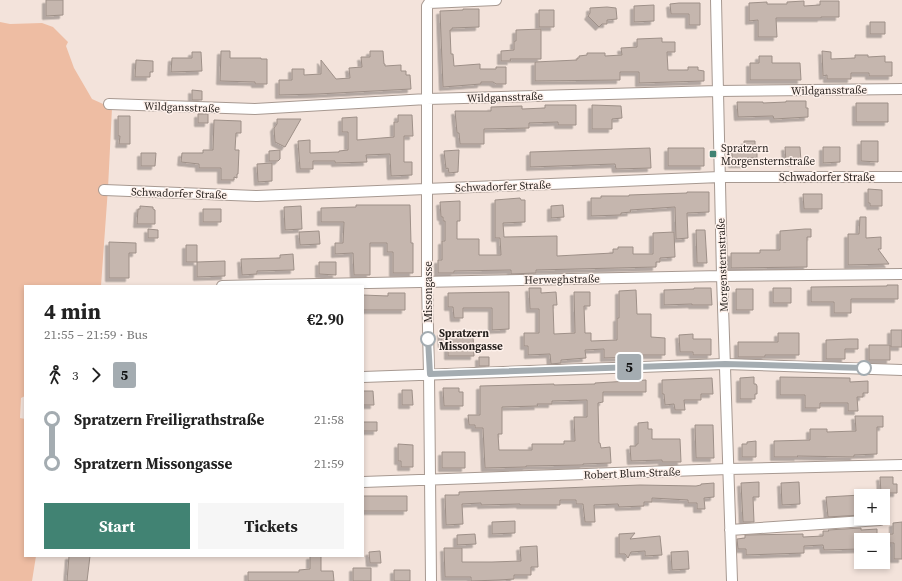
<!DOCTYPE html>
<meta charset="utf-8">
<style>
body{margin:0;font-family:"Source Serif 4",serif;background:#f6f6f6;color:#222;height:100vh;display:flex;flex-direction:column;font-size:15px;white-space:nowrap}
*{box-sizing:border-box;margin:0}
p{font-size:13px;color:#767676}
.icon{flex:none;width:22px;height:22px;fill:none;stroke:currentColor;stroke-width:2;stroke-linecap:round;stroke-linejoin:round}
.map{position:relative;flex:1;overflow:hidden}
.details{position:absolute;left:24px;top:285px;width:340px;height:272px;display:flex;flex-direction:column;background:#fff;border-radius:0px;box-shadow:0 2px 6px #0003}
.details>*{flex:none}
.badge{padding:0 8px;border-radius:3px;font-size:14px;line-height:26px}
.controls{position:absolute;left:854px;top:489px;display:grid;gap:8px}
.controls a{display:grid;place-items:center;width:36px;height:36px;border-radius:0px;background:#fff;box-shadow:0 2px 6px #0003;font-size:20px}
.map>.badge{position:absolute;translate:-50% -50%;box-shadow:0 0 0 2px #fff}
.legs{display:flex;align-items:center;gap:6px;height:44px;padding:0 20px;font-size:13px}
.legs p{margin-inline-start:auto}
.summary{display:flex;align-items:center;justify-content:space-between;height:68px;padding:0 20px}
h1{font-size:22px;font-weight:700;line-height:30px}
.button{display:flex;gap:8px;margin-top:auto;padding:8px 20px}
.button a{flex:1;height:46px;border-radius:0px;background:#418373;color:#fff;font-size:16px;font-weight:700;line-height:46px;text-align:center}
.button a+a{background:#f6f6f6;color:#222}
ul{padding:0 20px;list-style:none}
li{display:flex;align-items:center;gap:14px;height:44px;font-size:15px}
li i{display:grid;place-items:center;width:6px;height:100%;margin:0 5px;background:currentColor}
li i::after{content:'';width:10px;height:10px;margin:-5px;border:3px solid;border-radius:50%;background:#fff}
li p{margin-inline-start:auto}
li:first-child i{background:linear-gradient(#0000 50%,currentColor 0)}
li:last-child i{background:linear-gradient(currentColor 50%,#0000 0)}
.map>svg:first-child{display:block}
</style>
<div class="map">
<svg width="902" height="581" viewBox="0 0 902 581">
<defs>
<filter id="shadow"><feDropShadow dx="-3.5" dy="3.5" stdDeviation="0" flood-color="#0004"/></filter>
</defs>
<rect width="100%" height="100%" fill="#f3e3db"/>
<path fill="#eebda3" d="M 0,22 L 10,24 L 42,23 L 53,27 L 68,42 L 66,46 L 74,68 L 92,99 L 112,108 L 108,188 L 101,286 L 25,286 L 25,396 L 21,398 L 20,418 L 25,419 L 25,556 L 36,556 L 32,581 L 0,581 Z"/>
<path fill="#c5b6ae" stroke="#9e9088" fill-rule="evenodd" filter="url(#shadow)" d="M 46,0 L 63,0 L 63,15 L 46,16 Z
M 804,1 L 804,6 L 820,5 L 820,1 L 839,1 L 839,17 L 821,17 L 821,18 L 776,18 L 777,37 L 758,37 L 758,20 L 749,21 L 749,3 L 767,2 L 767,4 L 787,4 L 787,2 Z
M 679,3 L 700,3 L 700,25 L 689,25 L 689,14 L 671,14 L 670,4 Z
M 654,5 L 654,21 L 634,22 L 634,6 Z
M 607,7 L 616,8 L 617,19 L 607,20 L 607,24 L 602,24 L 599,27 L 588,16 L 590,13 L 590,8 Z
M 463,9 L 479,9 L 479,27 L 452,28 L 452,30 L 450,30 L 451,54 L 453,54 L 454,66 L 480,64 L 480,69 L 496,69 L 496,67 L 506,67 L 506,84 L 496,84 L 493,82 L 481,82 L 481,84 L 443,87 L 440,11 L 463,10 Z
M 539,10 L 554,10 L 554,27 L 539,27 Z
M 870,22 L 885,22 L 885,34 L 870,34 Z
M 541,29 L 541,59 L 510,59 L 511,61 L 501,61 L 501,51 L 514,50 L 514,41 L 516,41 L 516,30 Z
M 662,38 L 662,42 L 675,42 L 675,52 L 667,52 L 668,70 L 688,70 L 688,67 L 698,67 L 698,70 L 704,71 L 704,81 L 639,83 L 639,72 L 620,72 L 620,80 L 535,81 L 535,62 L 577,60 L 577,58 L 579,58 L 579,56 L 587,55 L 587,53 L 605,53 L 605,56 L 622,55 L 621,48 L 637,47 L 637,39 Z
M 221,51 L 230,51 L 230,58 L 261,58 L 261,59 L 267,59 L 267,84 L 255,84 L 255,82 L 220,81 Z
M 370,51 L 383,51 L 384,64 L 385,64 L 385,66 L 401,65 L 401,71 L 406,71 L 406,75 L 410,75 L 411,89 L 318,94 L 279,95 L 279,80 L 292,80 L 292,69 L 304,69 L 304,75 L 321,74 L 321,60 L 336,79 L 350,78 L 349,68 L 362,67 L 361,57 L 370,57 Z
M 822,51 L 831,52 L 831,59 L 855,58 L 855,55 L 868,55 L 868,57 L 885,56 L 885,62 L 892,62 L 892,76 L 869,76 L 869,73 L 851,73 L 851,79 L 827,79 L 827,75 L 823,76 Z
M 192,52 L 201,52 L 202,71 L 171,72 L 172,58 L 192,58 Z
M 759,56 L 772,56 L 772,63 L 800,63 L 801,80 L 750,80 L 750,63 L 759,63 Z
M 136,60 L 153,61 L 153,72 L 150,72 L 150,77 L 135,77 Z
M 192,90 L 202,91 L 202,100 L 192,100 Z
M 786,101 L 806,101 L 806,108 L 808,108 L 808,117 L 774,119 L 773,116 L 738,117 L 737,102 L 763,102 L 763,103 L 786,102 Z
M 856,103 L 888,103 L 888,122 L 856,122 Z
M 545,105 L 576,105 L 576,125 L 558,125 L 558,122 L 529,123 L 529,128 L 484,129 L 484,144 L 460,144 L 459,133 L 457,133 L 455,111 L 491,111 L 491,107 L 522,106 L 522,109 L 545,108 Z
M 592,105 L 621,106 L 622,118 L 612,119 L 612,129 L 592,129 Z
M 198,114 L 208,114 L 208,123 L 198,123 Z
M 398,115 L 412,115 L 413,136 L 404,136 L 404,162 L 412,162 L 412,175 L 391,176 L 390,154 L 366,155 L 367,162 L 335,163 L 335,161 L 313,161 L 313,169 L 300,169 L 298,141 L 310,140 L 310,153 L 339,152 L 339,151 L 348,150 L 348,132 L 342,132 L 342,118 L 357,117 L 357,140 L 394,137 L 394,122 L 398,122 Z
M 118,116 L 130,116 L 130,144 L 119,144 L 120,136 L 118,136 Z
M 277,119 L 301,119 L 285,147 L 275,142 L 274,128 L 277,124 Z
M 214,120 L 241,121 L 241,133 L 236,133 L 235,150 L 239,150 L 238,174 L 237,174 L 237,178 L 234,177 L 234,180 L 221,180 L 221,168 L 199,168 L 199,164 L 181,162 L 182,153 L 203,153 L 203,150 L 213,150 Z
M 744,141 L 755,141 L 755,149 L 757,149 L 757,158 L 747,158 L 747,164 L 732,164 L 732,149 L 744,149 Z
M 861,141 L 878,141 L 878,162 L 861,161 Z
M 785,147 L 800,147 L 801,162 L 786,162 Z
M 823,147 L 840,147 L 840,162 L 823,163 Z
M 650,148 L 651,168 L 616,169 L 615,164 L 530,167 L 530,152 Z
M 668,148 L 704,148 L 704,166 L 668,166 Z
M 280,150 L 280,159 L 278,161 L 269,161 L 269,151 Z
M 459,150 L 458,172 L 449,173 L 448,168 L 446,169 L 444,151 Z
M 141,153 L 156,153 L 155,166 L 141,166 Z
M 272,163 L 272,181 L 258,182 L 257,164 Z
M 868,189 L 882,190 L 882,206 L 870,206 L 870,203 L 868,203 Z
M 687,192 L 709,192 L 709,212 L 687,213 L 688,238 L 676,239 L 675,207 L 630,210 L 631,212 L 621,213 L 621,215 L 591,216 L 591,198 L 601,198 L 601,196 L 629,196 L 629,195 L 687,193 Z
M 803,194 L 822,194 L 822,209 L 804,209 Z
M 520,198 L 521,200 L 525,200 L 525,222 L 503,223 L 504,237 L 557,236 L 557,256 L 613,253 L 613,249 L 618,249 L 618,247 L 633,247 L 633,254 L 653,254 L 653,233 L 674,232 L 675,257 L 660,258 L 660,262 L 656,262 L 656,267 L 536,270 L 536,273 L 511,274 L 511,270 L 454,271 L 454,273 L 438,273 L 438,260 L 442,260 L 442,241 L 445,241 L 445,221 L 443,221 L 443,217 L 441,217 L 440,202 L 460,201 L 460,221 L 457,221 L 457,239 L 479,239 L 479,255 L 501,255 L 500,238 L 495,238 L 495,200 Z
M 356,205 L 410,205 L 411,243 L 413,243 L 413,273 L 393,273 L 393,252 L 387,252 L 387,243 L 370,243 L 370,275 L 354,275 L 353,253 L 335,254 L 335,243 L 343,243 L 344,222 L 321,222 L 321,208 L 356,207 Z
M 563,205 L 564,217 L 551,218 L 551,206 Z
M 140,206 L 153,207 L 153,209 L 155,210 L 155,224 L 137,224 L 138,209 L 140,209 Z
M 301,206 L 302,229 L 285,230 L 284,207 Z
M 203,209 L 221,209 L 221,222 L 203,222 Z
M 860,217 L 866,217 L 866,238 L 881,237 L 881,249 L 878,249 L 889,264 L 848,265 L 848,234 L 859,234 Z
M 148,229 L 158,230 L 158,238 L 148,238 Z
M 805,229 L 811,229 L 811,237 L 807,237 L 807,267 L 731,268 L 731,253 L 760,253 L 760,250 L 780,250 L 780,231 Z
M 696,230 L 705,230 L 707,263 L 697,263 Z
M 319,231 L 320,244 L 300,245 L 299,232 Z
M 109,242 L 136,243 L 136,253 L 129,253 L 129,278 L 109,278 Z
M 186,245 L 197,245 L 197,262 L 186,262 Z
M 293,254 L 294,270 L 257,271 L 257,274 L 242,275 L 241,259 L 280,258 L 280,255 Z
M 225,261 L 225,276 L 197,277 L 197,262 Z
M 319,262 L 336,262 L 336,275 L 319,274 Z
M 887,285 L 898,285 L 898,299 L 851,299 L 851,313 L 834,313 L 834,302 L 811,302 L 811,287 L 887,286 Z
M 529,288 L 541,288 L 541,293 L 556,292 L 557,305 L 553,305 L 554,334 L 575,333 L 574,292 L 590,292 L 590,306 L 584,306 L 585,333 L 591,333 L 591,341 L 617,340 L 617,318 L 619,318 L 619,291 L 636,290 L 637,314 L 651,314 L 651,337 L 665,338 L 665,355 L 641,355 L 641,357 L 604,358 L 604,349 L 585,350 L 586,358 L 561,360 L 561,363 L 551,364 L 550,354 L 528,355 L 528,346 L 524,346 L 524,333 L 539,333 L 539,309 L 530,309 Z
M 694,288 L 711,288 L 712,305 L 692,305 L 692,304 L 664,305 L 664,290 L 694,289 Z
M 773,288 L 791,288 L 791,303 L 773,303 Z
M 736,289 L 753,289 L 753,310 L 736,310 Z
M 509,292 L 509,329 L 492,330 L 492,308 L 463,308 L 463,318 L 454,318 L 453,307 L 448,307 L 448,293 Z
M 388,293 L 405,293 L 405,310 L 363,310 L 363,295 L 388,296 Z
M 891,330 L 902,330 L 902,347 L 891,347 Z
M 441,332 L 450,332 L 450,336 L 473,335 L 474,356 L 448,356 L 448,344 L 442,344 Z
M 778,333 L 799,333 L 799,355 L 765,355 L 765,357 L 738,357 L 738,342 L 778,342 Z
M 693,334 L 693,339 L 711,339 L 711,355 L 693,355 L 693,352 L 680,352 L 679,335 Z
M 850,339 L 858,339 L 858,349 L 845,349 L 845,359 L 826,359 L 826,340 Z
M 869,345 L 890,345 L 890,360 L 869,360 Z
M 479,357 L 489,357 L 489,366 L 479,366 Z
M 754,377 L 754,384 L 756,384 L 757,386 L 757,394 L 755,394 L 755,399 L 740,399 L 740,378 Z
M 780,377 L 850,378 L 850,382 L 868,381 L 868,393 L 863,393 L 863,397 L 857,397 L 858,411 L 848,411 L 848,403 L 820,403 L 820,408 L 805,408 L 805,395 L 780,395 Z
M 712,378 L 713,394 L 701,394 L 701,400 L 684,400 L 685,410 L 675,410 L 674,404 L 665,405 L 664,394 L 662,394 L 662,380 Z
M 646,380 L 646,392 L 603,392 L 603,402 L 598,403 L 599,443 L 600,443 L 601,448 L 610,447 L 611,463 L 583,464 L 583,465 L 526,466 L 526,467 L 485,468 L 483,428 L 475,428 L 475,425 L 469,425 L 468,415 L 480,415 L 480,386 L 554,384 L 554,385 L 595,384 L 595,383 ZM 587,400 L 587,417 L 574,417 L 575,441 L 564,441 L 564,444 L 532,444 L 532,450 L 499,450 L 498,434 L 502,434 L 502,407 L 538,406 L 537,404 L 552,404 L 552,401 Z
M 443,388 L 459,388 L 459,392 L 463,392 L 463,406 L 444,406 Z
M 402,390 L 412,390 L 413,405 L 402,405 Z
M 363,391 L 373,391 L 374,405 L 363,405 Z
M 855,416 L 883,416 L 883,427 L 877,427 L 877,454 L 854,455 L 854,457 L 797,456 L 798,457 L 774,457 L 774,441 L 810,440 L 810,429 L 827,429 L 827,432 L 856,431 Z
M 363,422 L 377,422 L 377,431 L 363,431 Z
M 648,422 L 648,429 L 652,429 L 652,439 L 680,439 L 681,462 L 662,462 L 662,460 L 631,461 L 630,446 L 636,446 L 636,444 L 638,444 L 638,423 Z
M 695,425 L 713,425 L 714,458 L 696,458 Z
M 756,441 L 756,457 L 742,457 L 742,444 L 747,444 L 747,442 Z
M 398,444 L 413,445 L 413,467 L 401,467 L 401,461 L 398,461 Z
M 442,452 L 465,452 L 465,468 L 442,468 Z
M 880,477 L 893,477 L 893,484 L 897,484 L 897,493 L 881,493 Z
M 759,482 L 759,497 L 753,497 L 754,522 L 743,522 L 741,483 Z
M 799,482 L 800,504 L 782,505 L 781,483 Z
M 714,483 L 714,497 L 704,498 L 705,509 L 697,509 L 697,503 L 688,503 L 688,500 L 652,498 L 652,502 L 644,502 L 644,506 L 619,507 L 618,504 L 594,505 L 595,522 L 585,522 L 583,504 L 576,504 L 576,500 L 560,500 L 560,505 L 520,505 L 520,504 L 481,505 L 481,503 L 462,504 L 463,524 L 446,525 L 445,495 L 459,495 L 459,492 L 640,485 L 696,486 L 701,485 L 701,484 Z
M 861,495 L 861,515 L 828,517 L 826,497 Z
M 363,496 L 407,496 L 407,511 L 363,511 Z
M 515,521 L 515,533 L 492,534 L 492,522 Z
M 902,522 L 902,559 L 894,559 L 894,543 L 883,543 L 883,534 L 893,534 L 893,523 Z
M 861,528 L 861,530 L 877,529 L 877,540 L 861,540 L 861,549 L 824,550 L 823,545 L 804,546 L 804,553 L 746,555 L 746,549 L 738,549 L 737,539 L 745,538 L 745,535 L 803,534 L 803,537 L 823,536 L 823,531 L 829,531 L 828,530 Z
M 635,533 L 630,539 L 660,536 L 662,555 L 645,556 L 645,551 L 631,552 L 628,558 L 625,554 L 619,554 L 619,534 Z
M 475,534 L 476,544 L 457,545 L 457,535 Z
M 537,546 L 538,567 L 531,567 L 531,575 L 514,575 L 514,579 L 499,580 L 471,581 L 471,577 L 445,577 L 444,548 L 462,548 L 462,562 L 492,562 L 521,561 L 520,547 Z
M 380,551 L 381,563 L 370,563 L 369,552 Z
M 688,551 L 689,569 L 672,570 L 671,552 Z
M 69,556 L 90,556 L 87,581 L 67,581 Z
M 310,556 L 321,556 L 321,571 L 333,571 L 334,581 L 248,581 L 248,572 L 299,572 L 299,570 L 310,569 Z
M 353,568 L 371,568 L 371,581 L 353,581 Z
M 394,570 L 410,570 L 410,581 L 394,581 Z"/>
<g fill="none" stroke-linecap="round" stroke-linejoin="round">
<g stroke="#a79991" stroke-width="12">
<path id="street" d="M 716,0 L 722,276 L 732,581
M 109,104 L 255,109 L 427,99 L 718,91 L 902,89
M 104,190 L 257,196 L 720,177 L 902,177
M 222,286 L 722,276 L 902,274
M 363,377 L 725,364 L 902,370
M 363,482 L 728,469 L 902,465
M 730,530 L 880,520
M 431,581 L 429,374 L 427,283 L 427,6 L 429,3 L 496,0"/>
</g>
<use href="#street" stroke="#fff" stroke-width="10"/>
</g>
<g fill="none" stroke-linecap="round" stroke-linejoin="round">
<g stroke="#fff" stroke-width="9">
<path id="line-1" d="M 428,339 L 430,374 L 725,364 L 864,368"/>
</g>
<use href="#line-1" stroke="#a4acb1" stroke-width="6"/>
</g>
<rect fill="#418373" stroke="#fef1eb" stroke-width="1.5" x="709" y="150" width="8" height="8" rx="2"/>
<g fill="#fff" stroke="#a4acb1" stroke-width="2">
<circle cx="428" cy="339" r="7"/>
<circle cx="864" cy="368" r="7"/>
</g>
<g text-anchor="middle" stroke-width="3" stroke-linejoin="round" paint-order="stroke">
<g font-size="11" fill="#241f1c" stroke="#fef1eb">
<text transform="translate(829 90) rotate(-1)" y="4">Wildgansstraße</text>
<text transform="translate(505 97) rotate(-2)" y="4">Wildgansstraße</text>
<text transform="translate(182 107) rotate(2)" y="4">Wildgansstraße</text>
<text x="827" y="181">Schwadorfer Straße</text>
<text transform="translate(503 186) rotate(-2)" y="4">Schwadorfer Straße</text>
<text transform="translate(179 193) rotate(2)" y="4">Schwadorfer Straße</text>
<text transform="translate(722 265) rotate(-92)" y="4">Morgensternstraße</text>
<text transform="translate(562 279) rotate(-1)" y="4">Herweghstraße</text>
<text transform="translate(428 292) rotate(-90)" y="4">Missongasse</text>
<text transform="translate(632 473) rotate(-2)" y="4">Robert Blum-Straße</text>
</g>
<g font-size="11" fill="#241f1c" stroke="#fef1eb" text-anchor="start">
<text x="721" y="152">Spratzern<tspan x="721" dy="13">Morgensternstraße</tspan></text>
</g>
<g font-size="11" font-weight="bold" fill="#241f1c" stroke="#fef1eb" text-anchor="start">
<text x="439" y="337">Spratzern<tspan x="439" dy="13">Missongasse</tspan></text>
</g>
</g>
</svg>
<div class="controls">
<a>+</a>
<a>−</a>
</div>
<b class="badge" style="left:629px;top:367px;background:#a4acb1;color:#111">5</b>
<section class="details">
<div class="summary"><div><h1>4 min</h1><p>21:55 – 21:59 · Bus</p></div><b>€2.90</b></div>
<div class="legs"><svg class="icon" aria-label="walk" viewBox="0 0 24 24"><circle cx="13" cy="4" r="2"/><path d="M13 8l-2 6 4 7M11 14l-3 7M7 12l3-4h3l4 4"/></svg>3<svg class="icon" aria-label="forward" viewBox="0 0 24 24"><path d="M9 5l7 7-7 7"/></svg><b class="badge" style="background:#a4acb1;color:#111">5</b></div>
<ul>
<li><i style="color:#a4acb1"></i><b>Spratzern Freiligrathstraße</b><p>21:58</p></li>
<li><i style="color:#a4acb1"></i><b>Spratzern Missongasse</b><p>21:59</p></li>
</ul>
<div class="button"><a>Start</a><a>Tickets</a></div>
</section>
</div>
